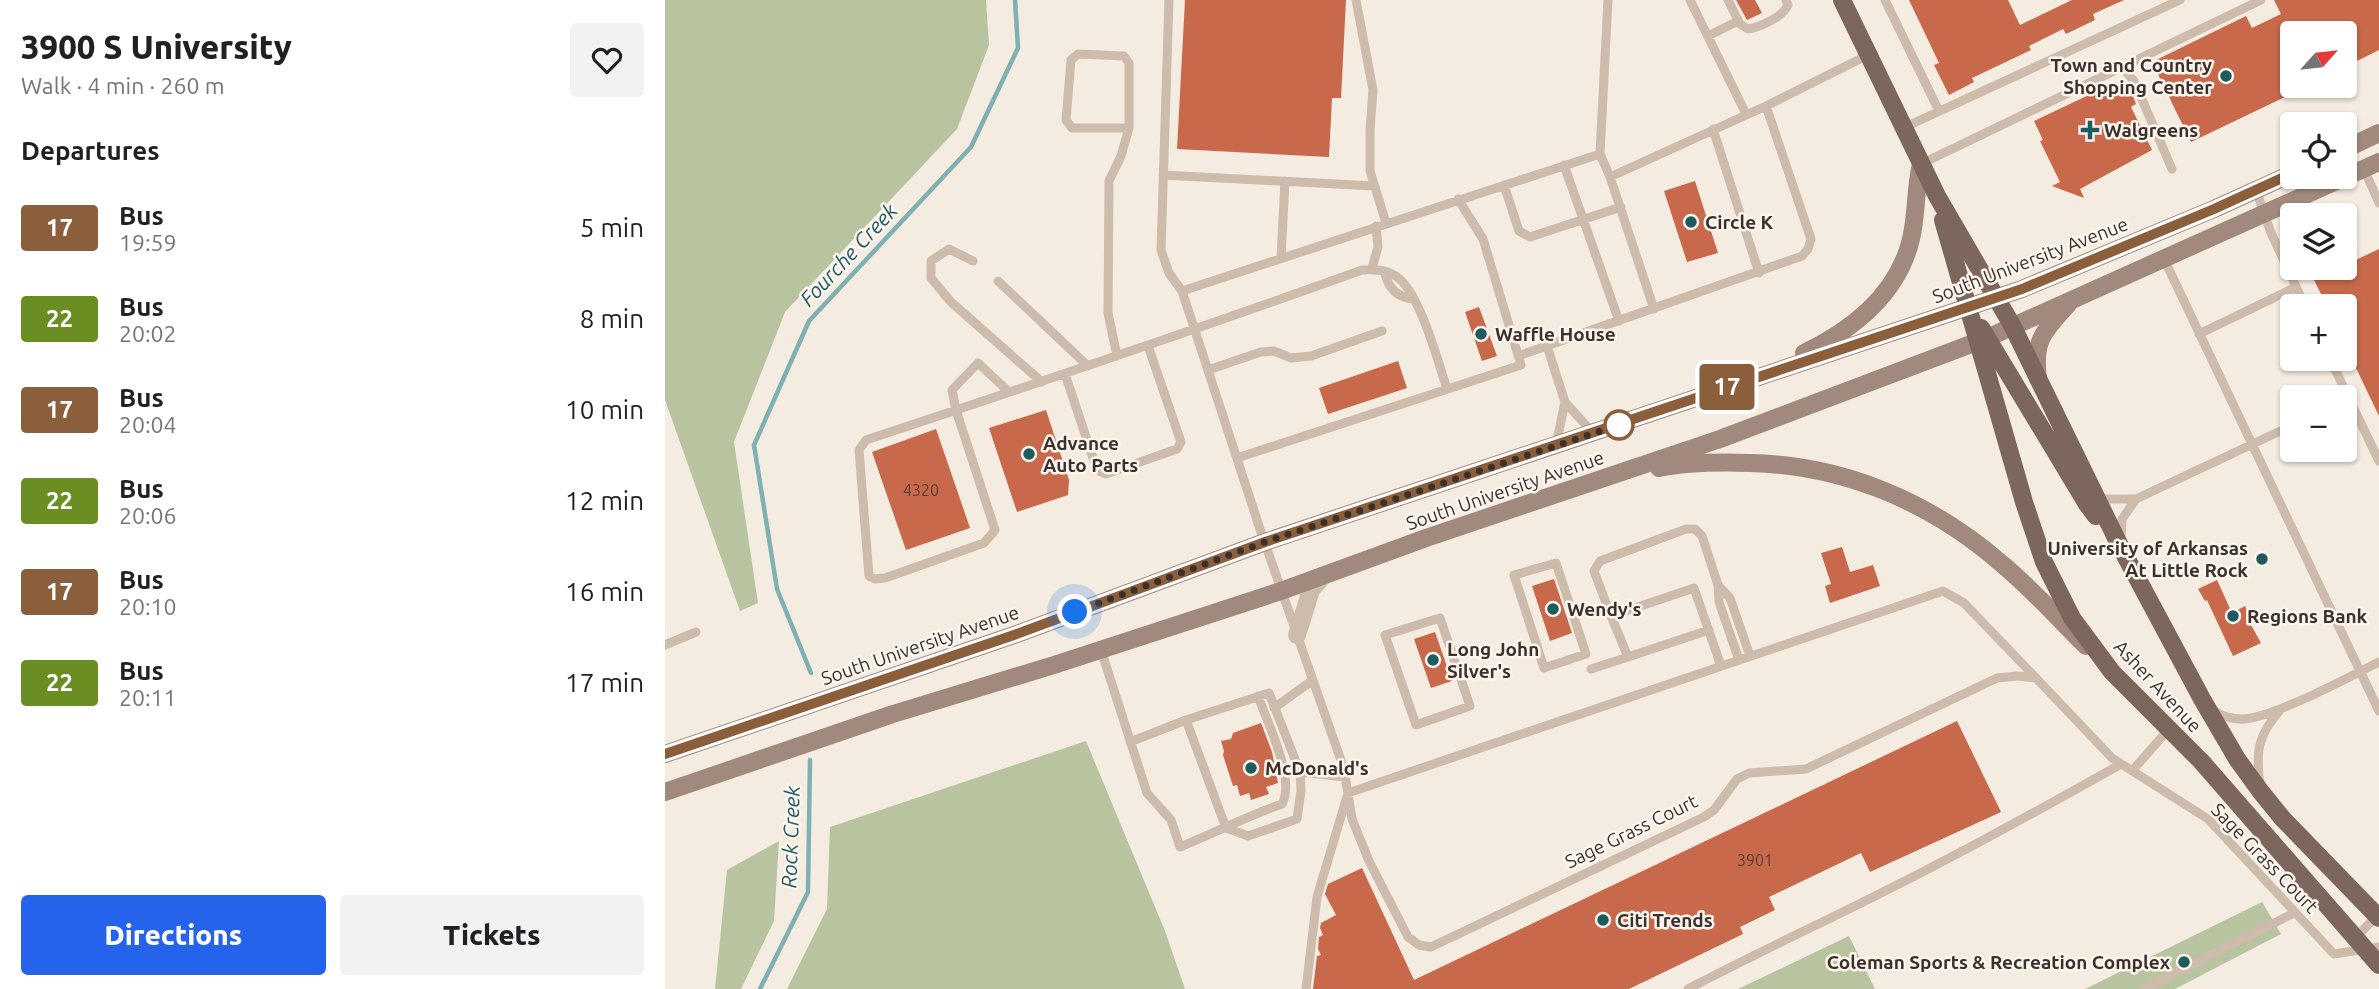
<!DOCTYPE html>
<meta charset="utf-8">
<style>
body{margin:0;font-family:Ubuntu,sans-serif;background:#f2f2f2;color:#202124;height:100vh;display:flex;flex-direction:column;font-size:26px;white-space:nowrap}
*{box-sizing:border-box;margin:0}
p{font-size:23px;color:#757577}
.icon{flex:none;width:38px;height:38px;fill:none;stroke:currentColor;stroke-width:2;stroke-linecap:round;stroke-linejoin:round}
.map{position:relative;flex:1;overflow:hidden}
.side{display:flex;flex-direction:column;background:#fff;width:665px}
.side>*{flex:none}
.badge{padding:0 14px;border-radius:5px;font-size:24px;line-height:46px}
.needle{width:46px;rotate:63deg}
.fabs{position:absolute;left:1615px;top:21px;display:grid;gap:14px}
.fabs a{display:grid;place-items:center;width:77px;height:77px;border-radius:7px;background:#fff;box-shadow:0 2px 5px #0004;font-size:35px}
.you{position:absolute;width:35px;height:35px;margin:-18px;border:5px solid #fff;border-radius:50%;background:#1a73e8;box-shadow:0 0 0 10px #1a73e833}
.map>.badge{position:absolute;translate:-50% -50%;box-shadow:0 0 0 4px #fff}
h2{padding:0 21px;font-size:26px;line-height:63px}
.round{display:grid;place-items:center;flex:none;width:74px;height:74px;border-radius:7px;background:#f2f2f2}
.summary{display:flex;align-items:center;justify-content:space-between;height:119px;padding:0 21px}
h1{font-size:33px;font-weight:800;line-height:52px}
.primary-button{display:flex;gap:14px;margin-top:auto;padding:14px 21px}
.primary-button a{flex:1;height:80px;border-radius:7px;background:#2563eb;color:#fff;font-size:28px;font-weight:800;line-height:80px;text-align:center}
.primary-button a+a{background:#f2f2f2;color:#202124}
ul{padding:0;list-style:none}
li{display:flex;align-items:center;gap:21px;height:91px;padding:0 21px}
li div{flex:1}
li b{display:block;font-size:26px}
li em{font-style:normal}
li .badge{min-width:77px;font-weight:700;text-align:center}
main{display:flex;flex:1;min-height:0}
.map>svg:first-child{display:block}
</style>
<main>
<section class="side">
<div class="summary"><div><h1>3900 S University</h1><p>Walk · 4 min · 260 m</p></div><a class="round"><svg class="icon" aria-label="heart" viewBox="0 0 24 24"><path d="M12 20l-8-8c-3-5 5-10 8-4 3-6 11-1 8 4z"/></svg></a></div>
<h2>Departures</h2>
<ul>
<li><span class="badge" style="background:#8b5e3c;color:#fff">17</span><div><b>Bus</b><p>19:59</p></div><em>5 min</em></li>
<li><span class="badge" style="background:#6b8e23;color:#fff">22</span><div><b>Bus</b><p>20:02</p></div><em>8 min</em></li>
<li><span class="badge" style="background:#8b5e3c;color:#fff">17</span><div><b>Bus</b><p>20:04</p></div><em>10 min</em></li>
<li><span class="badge" style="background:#6b8e23;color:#fff">22</span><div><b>Bus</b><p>20:06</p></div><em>12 min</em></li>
<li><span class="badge" style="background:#8b5e3c;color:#fff">17</span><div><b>Bus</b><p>20:10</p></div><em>16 min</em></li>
<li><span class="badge" style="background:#6b8e23;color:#fff">22</span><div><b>Bus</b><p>20:11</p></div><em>17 min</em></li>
</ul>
<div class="primary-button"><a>Directions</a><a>Tickets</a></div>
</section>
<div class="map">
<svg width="1714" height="989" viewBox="0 0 1714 989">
<rect width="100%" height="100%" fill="#f4ebe1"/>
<path fill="#b8c4a0" d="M 0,0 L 321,0 L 324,45 L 292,129 L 120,312 L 69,442 L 93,603 L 75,611 L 0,400 Z
M 421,741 L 500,931 L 520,989 L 122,989 L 162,909 L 165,827 Z
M 114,841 L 109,921 L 76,989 L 50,989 L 62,870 Z
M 1597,902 L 1616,934 L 1510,989 L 1420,989 Z
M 1184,936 L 1210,989 L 1073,989 Z"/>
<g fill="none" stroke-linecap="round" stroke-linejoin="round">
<path stroke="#7fb0b2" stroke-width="4.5" d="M 146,673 L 112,589 L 89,445 L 144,321 L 306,147 L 353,48 L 350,0
M 95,989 L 143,892 L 145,760"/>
</g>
<path fill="#c8694b" d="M 520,0 L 681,0 L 676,98 L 667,98 L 664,157 L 512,149 Z
M 1071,0 L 1090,0 L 1097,13 L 1082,20 Z
M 1244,0 L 1343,0 L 1355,25 L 1407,0 L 1459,0 L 1428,14 L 1430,20 L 1401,34 L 1398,29 L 1364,46 L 1366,50 L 1307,78 L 1309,82 L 1284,95 L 1269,65 L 1274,63 Z
M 1609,0 L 1714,0 L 1714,50 L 1680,67 L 1680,33 L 1628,33 L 1628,93 L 1526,142 L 1487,62 L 1581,16 L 1587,28 L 1616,14 Z
M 1447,84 L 1459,88 L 1464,86 L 1471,104 L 1466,107 L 1487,150 L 1415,189 L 1419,198 L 1387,186 L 1395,182 L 1375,141 L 1378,140 L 1369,121 Z
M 1030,181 L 1053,253 L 1022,262 L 999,191 Z
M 1714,249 L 1714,416 L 1680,345 L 1680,306 L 1662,306 L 1649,280 L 1675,268 L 1680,268 L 1680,265 Z
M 814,307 L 832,356 L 817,361 L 800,312 Z
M 733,361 L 742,388 L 663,414 L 654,388 Z
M 381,410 L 404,480 L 403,495 L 352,512 L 324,428 Z
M 271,429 L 305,528 L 241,550 L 207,452 Z
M 1177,547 L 1185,572 L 1208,565 L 1215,586 L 1165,603 L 1160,586 L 1166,584 L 1156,553 Z
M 889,579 L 907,633 L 885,641 L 867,586 Z
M 1552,580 L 1567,613 L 1580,606 L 1588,623 L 1586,625 L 1596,643 L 1568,656 L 1542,600 L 1540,601 L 1533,589 Z
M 770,632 L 787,681 L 766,688 L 749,639 Z
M 1292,721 L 1336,812 L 1205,872 L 1196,853 L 1104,897 L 1110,910 L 1075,927 L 1078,934 L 964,989 L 648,989 L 652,956 L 656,955 L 653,949 L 654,937 L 658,935 L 655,928 L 656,923 L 671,915 L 660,894 L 663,884 L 697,868 L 749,980 Z
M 596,723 L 607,752 L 613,783 L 601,787 L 604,794 L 586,800 L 584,793 L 575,796 L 572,785 L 568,786 L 558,755 L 559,751 L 556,741 L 566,739 L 568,733 Z"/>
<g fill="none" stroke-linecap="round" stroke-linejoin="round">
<path stroke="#cdbbac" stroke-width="9" d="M 504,0 L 496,250 L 504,273 L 517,291 L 935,154 L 943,0
M 691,0 L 708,90 L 705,130 L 705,171 L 721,223
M 1025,0 L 1081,114
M 1063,0 L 1075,24 L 1083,29 C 1095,27 1118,17 1123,5 L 1121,0
M 1220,0 L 1274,111
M 1043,36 L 1073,21
M 1457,67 L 1469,81 L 1507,169
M 1238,128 L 1515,0
M 1048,129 L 1094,273
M 935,154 L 945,177 L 1101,106 L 1203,55
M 1256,164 L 1596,0
M 899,165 L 954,321
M 1699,169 L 1714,203
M 498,175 L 709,186
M 945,177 L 989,309
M 839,185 L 854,231 L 865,237 L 956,207
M 1591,190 L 1606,233 L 1640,306
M 616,258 L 620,181
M 1499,259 L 1714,711
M 308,261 L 284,249 L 266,261 L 266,278 L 286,302 L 377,382
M 707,268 L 713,247 L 711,226
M 720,273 C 723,288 732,297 748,299
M 333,281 L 423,366
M 517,291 L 595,529 L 679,769 L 687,819 L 704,861 L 743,937 L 754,945 L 766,947 L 1039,817 L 1049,810 L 1072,779 L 1084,773 L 1141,769 L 1332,678 L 1353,676 L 1371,678 L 1447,758 L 1543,819 L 1669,954 L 1714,947
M 1534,334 L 1631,287
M 882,346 L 900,402
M 452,356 L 443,313 L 444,181 L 456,156 L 464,128 L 464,63 L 459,56 L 413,54 L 406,60 L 401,120 L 407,128 L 464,128
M 853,356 L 1137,256 L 1143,249 L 1146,239 L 1101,106
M 1665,359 L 1714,461
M 543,370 L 596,352 L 609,351 L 626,358 L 646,356 L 717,331
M 400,374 L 432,470 L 441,474 L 512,449 L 516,442 L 483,346
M 344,392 L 313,363 L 287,390 L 291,410 L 330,530 L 319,543 L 220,578 L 210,579 L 204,576 L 194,450 L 201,440 C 367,385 533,329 697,270 C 707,269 721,270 729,275 C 754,288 773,362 782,389
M 891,445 L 900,402 L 928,433
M 572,458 L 856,365 L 818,239 L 793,199
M 1432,499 L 1471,499 L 1628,425
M 1456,538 L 1457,519 L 1471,499
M 891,563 L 921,654 L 879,668 L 849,575 Z
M 1053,585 L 1065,598 L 1085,656
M 946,616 L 929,571 L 935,561 L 1021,529 L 1030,529 L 1037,536 L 1053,585 L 1054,602 L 1074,660
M 775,618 L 805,706 L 751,725 L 720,635 Z
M 1044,630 L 963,657 L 946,616 L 1029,588 L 1056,666
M 0,645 L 31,632
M 436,650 L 482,793 L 506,820 L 515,847 C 550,833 582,816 617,804 C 631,779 602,722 593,696
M 926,669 L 963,657
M 609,708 L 648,680
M 1548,710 C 1556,717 1569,719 1579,719 C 1612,716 1682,678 1714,662
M 521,720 L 561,828
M 465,742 L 521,720 L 604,693 L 635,772 L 636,791 L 632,819 L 583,836 L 561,828
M 1467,771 L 1504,729
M 635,772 L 680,777
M 1595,784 C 1590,750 1594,733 1617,708
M 1690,938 L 1713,915
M 641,989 L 652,897 L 683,793 L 1278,591 L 1299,603 L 1371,678
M 1023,989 C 1087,955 1153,925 1218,892 C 1299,852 1378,808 1456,764
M 1479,989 L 1629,913"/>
<path stroke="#cdbbac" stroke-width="18" d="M 632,635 L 646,590 L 658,576"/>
<path stroke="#a18a7d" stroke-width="18" d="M 1680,149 L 1714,133
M 1139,353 C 1187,330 1233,294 1246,239 C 1252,214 1250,189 1256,164
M 1373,379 C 1368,338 1379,332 1404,303
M 994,468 C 1024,462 1054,462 1085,463 C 1179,465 1266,502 1337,564 C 1367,589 1393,618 1421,646
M 0,754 L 349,635 L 600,542 L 1357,289 L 1549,209 L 1628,173
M 0,792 L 228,714 L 389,665 L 616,591 L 761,538 L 1055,439 L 1322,338 L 1714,162"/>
<path stroke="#7d675c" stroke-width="18" d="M 1177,0 L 1272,196 L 1347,325 L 1455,546 L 1537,699 L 1572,759 L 1596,792 L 1618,819 L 1714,918
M 1278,220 L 1359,502 L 1379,562 L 1407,618 L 1447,672 L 1536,761 L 1714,965
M 1316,328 L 1422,504 L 1431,516"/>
</g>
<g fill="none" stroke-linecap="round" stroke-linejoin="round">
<g stroke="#fff" stroke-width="16">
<path id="line" d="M 0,754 L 349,635 L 600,542 L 1357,289 L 1549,209 L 1628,173"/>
</g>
<use href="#line" stroke="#8b5e3c" stroke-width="10"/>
<path stroke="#3b302b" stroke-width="7" stroke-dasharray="0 12.6" d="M 410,612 L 600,542 L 954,425"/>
</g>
<g fill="#1f5a5e" stroke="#fbf5ee" stroke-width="2.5">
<circle cx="1561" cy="76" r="7"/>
<path d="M1421.5 119.5h7v7h7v7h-7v7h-7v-7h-7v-7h7z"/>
<circle cx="1026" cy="222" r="7"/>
<circle cx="816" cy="334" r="7"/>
<circle cx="364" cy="454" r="7"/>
<circle cx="1597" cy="559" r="7"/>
<circle cx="888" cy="609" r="7"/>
<circle cx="1568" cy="616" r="7"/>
<circle cx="768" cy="660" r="7"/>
<circle cx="586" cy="768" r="7"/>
<circle cx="938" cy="920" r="7"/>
<circle cx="1519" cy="962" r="7"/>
</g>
<circle fill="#fff" stroke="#8b5e3c" stroke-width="3.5" cx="954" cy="425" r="14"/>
<g text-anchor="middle" stroke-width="5" stroke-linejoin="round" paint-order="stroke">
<g font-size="16" fill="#5e3e33">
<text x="256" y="496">4320</text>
<text x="1090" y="866">3901</text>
</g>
<g font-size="19" font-weight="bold" fill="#3b302b" stroke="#fbf5ee" text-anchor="start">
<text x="1547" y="72" text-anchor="end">Town and Country<tspan x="1547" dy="22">Shopping Center</tspan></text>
<text x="1439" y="137">Walgreens</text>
<text x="1040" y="229">Circle K</text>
<text x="830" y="341">Waffle House</text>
<text x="378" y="450">Advance<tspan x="378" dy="22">Auto Parts</tspan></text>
<text x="1583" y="555" text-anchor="end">University of Arkansas<tspan x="1583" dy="22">At Little Rock</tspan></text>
<text x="902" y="616">Wendy's</text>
<text x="1582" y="623">Regions Bank</text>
<text x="782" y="656">Long John<tspan x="782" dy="22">Silver's</tspan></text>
<text x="600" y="775">McDonald's</text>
<text x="952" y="927">Citi Trends</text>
<text x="1505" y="969" text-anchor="end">Coleman Sports &amp; Recreation Complex</text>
</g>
<g font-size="19" fill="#3b302b" stroke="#fbf5ee">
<text transform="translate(1365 260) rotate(-21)" y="7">South University Avenue</text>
<text transform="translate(840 490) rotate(-19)" y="7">South University Avenue</text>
<text transform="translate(255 645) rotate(-19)" y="7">South University Avenue</text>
<text transform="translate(1493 686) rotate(47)" y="7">Asher Avenue</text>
<text transform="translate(966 831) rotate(-26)" y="7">Sage Grass Court</text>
<text transform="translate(1600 858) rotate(46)" y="7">Sage Grass Court</text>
</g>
<g font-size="21" font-style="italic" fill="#1f5a5e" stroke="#fbf5ee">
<text transform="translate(184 255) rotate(-47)" y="7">Fourche Creek</text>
<text transform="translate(126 837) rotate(-88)" y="7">Rock Creek</text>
</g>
</g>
</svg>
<div class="fabs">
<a><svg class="needle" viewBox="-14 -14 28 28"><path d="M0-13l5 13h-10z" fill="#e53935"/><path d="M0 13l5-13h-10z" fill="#757577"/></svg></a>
<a><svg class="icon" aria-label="locate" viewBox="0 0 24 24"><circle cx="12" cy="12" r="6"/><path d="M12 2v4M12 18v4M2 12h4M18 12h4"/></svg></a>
<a><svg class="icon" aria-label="layers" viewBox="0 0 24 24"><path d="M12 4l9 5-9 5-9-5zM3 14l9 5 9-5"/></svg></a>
<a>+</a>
<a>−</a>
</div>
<div class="you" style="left:410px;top:612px"></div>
<b class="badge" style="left:1062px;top:387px;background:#8b5e3c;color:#fff">17</b>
</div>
</main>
